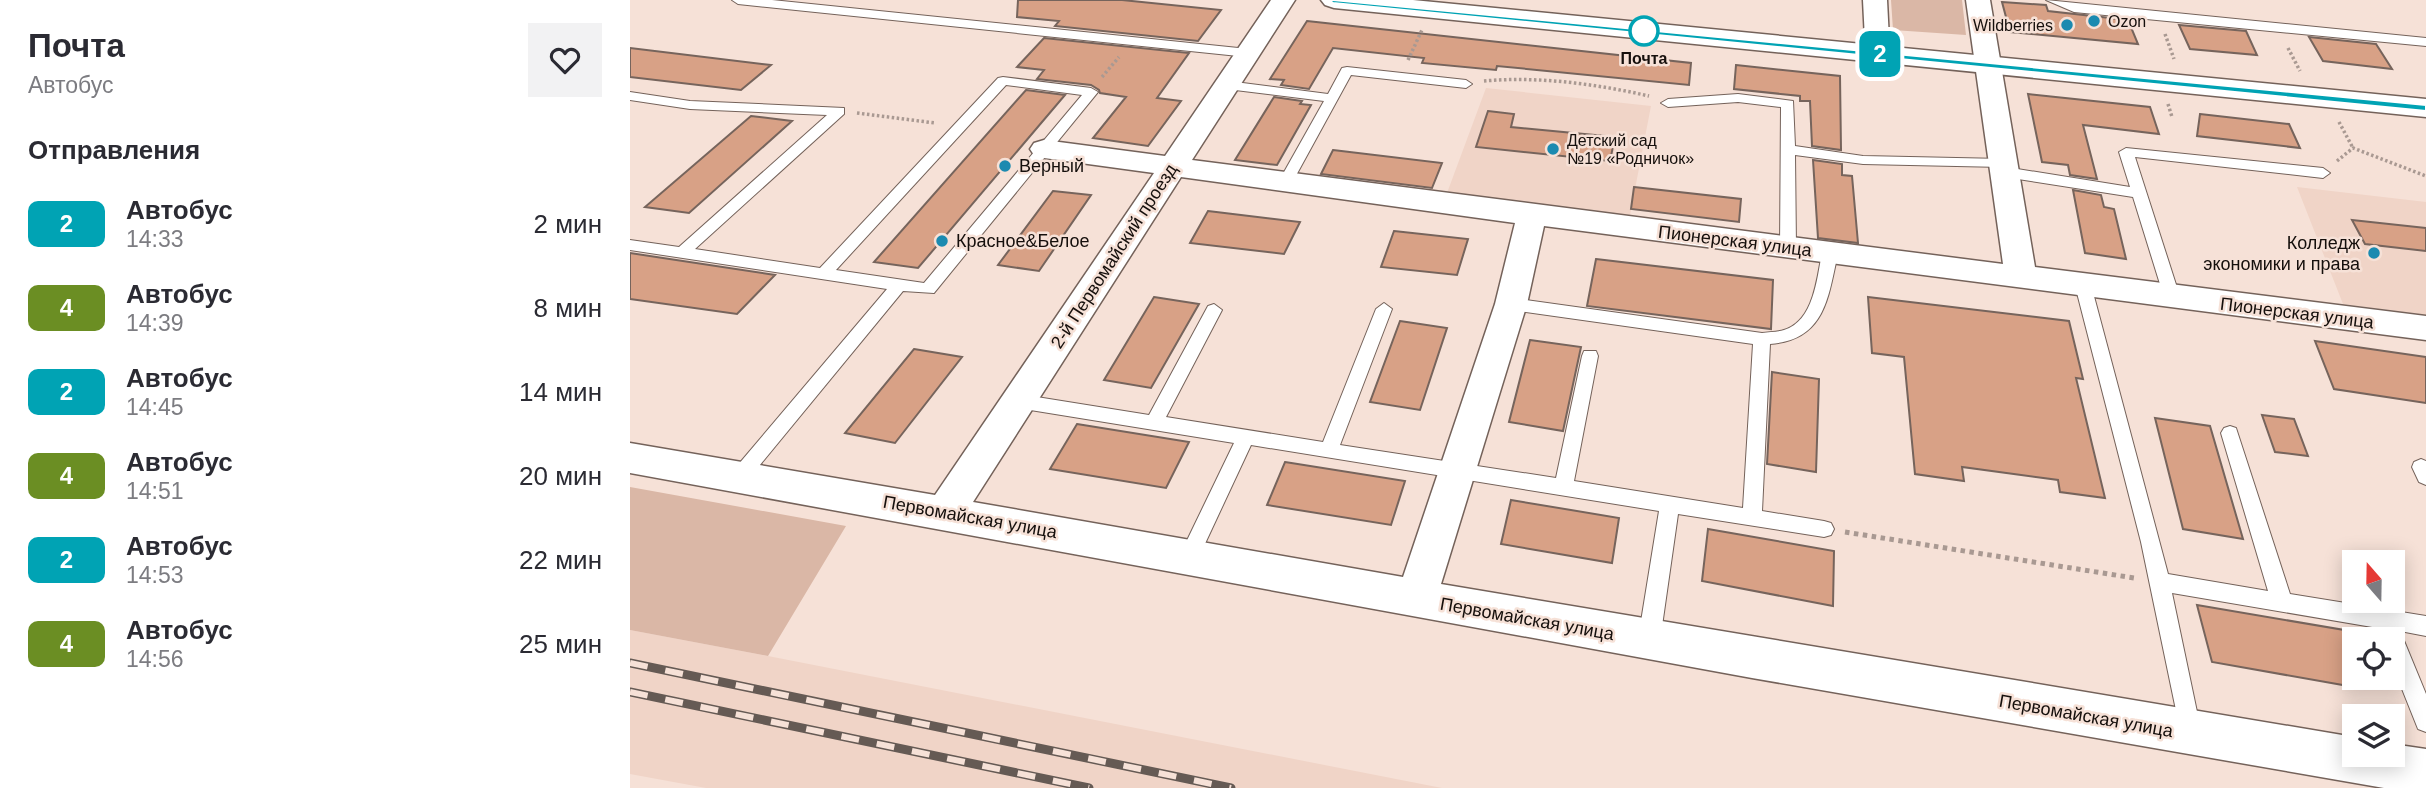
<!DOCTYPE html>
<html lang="ru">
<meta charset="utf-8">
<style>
body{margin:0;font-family:Helvetica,sans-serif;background:#f2f2f3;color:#2b2b33;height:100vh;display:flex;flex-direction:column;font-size:26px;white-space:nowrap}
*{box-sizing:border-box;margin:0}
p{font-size:23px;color:#7c7c81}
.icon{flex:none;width:38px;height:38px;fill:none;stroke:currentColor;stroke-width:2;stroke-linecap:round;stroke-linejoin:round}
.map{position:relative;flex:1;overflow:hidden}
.details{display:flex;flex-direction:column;background:#fff;width:630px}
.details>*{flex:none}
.badge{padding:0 14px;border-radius:10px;font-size:24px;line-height:46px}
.needle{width:46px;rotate:340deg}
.buttons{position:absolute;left:1712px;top:550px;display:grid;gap:14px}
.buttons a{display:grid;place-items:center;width:63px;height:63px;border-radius:0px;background:#fff;box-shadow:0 4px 18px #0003;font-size:35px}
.map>.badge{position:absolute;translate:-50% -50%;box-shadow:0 0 0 4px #fff}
h2{padding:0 28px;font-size:26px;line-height:63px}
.round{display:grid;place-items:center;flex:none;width:74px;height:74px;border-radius:0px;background:#f2f2f3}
.headline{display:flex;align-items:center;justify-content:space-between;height:119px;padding:0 28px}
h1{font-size:33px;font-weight:800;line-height:52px}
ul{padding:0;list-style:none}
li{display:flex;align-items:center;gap:21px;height:84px;padding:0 28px}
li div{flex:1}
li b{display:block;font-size:26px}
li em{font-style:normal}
li .badge{min-width:77px;font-weight:700;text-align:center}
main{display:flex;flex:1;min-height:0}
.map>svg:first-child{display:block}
</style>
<main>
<section class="details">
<div class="headline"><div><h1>Почта</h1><p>Автобус</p></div><a class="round"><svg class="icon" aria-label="heart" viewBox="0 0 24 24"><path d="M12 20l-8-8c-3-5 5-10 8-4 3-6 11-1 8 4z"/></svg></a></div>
<h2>Отправления</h2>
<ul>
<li><span class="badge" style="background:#00a3b4;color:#fff">2</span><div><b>Автобус</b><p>14:33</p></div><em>2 мин</em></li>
<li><span class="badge" style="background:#6b8e23;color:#fff">4</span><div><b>Автобус</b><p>14:39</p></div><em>8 мин</em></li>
<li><span class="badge" style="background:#00a3b4;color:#fff">2</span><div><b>Автобус</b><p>14:45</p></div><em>14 мин</em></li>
<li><span class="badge" style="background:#6b8e23;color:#fff">4</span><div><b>Автобус</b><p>14:51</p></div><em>20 мин</em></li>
<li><span class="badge" style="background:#00a3b4;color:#fff">2</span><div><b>Автобус</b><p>14:53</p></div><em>22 мин</em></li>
<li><span class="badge" style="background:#6b8e23;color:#fff">4</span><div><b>Автобус</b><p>14:56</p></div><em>25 мин</em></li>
</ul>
</section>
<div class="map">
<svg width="1796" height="788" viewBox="0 0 1796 788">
<rect width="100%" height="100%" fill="#f6e1d7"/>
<path fill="#f0d4c7" d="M 856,88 L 1021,106 L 1000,215 L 817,193 Z
M 1667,187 L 1796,202 L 1796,315 L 1713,304 Z
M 0,630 L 138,656 L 812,788 L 76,788 L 0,774 Z"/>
<path fill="#dab7a6" d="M 1261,0 L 1332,0 L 1336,35 L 1263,30 Z
M 0,487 L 216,526 L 138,656 L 0,630 Z"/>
<path fill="#d8a186" stroke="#76645c" stroke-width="2" d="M 388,0 L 492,0 L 591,10 L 568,41 L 425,26 L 429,21 L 387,17 Z
M 1372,2 L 1416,5 L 1418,11 L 1498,20 L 1508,44 L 1380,32 Z
M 677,21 L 1061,63 L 1059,85 L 867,66 L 866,70 L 792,63 L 794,58 L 703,48 L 679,89 L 651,85 L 654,80 L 640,79 Z
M 1549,25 L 1616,31 L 1627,55 L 1560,49 Z
M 1679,37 L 1746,44 L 1762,69 L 1693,61 Z
M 414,38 L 559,53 L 527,98 L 551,101 L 518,146 L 463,138 L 496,97 L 470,93 L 469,90 L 461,85 L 407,79 L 414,70 L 387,67 Z
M 0,48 L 141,65 L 111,90 L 0,77 Z
M 1106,65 L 1210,76 L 1211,150 L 1182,146 L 1180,101 L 1170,101 L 1170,96 L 1104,89 Z
M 396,90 L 435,95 L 288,268 L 244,262 Z
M 1398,94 L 1520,107 L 1529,134 L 1453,125 L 1467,179 L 1440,175 L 1438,165 L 1412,162 Z
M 644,97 L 672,101 L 670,104 L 681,105 L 647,165 L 605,160 Z
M 858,111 L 884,114 L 881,127 L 985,137 L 980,161 L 846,147 Z
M 1570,114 L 1659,124 L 1670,148 L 1567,136 Z
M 121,116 L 162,121 L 59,213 L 15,207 Z
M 703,150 L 812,163 L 802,188 L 691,174 Z
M 1183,160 L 1212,164 L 1212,175 L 1222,176 L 1228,243 L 1188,238 Z
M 1004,187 L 1111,199 L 1109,222 L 1001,209 Z
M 1443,190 L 1471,195 L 1474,207 L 1484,209 L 1496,259 L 1455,253 Z
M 423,191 L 461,195 L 409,271 L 368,265 Z
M 578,211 L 670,222 L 654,254 L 560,243 Z
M 1722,220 L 1796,228 L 1796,251 L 1735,244 Z
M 764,231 L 838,239 L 827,275 L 751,267 Z
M 0,253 L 33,258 L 145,275 L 107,314 L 0,299 Z
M 966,259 L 1143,280 L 1141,329 L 957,306 Z
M 524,297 L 569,304 L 521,388 L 474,380 Z
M 1238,297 L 1439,321 L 1453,379 L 1446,378 L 1475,498 L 1430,492 L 1428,480 L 1332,467 L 1334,481 L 1285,474 L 1274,357 L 1242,353 Z
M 770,321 L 817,328 L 790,410 L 740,402 Z
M 900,340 L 951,347 L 933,431 L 879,422 Z
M 1685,341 L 1796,357 L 1796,403 L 1704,389 Z
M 284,349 L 332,357 L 265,443 L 215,433 Z
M 1142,372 L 1189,379 L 1186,472 L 1137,464 Z
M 1632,415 L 1664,419 L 1678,456 L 1645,452 Z
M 1525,418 L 1580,426 L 1613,539 L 1553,529 Z
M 447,424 L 559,442 L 536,488 L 420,469 Z
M 655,462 L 775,481 L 761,525 L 637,505 Z
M 881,500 L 989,518 L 982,563 L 871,544 Z
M 1078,529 L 1204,551 L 1203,606 L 1072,581 Z
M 1567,605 L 1720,631 L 1724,640 L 1724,687 L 1582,662 Z"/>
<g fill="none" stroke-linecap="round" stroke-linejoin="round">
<g stroke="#74625a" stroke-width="2">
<path id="lane" d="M 102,0 L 142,0 L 618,49 L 624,53 L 618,57 L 108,4 Z
M 1416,0 L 1796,38 L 1796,46 L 1444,12 Z
M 717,67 L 836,80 L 842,84 L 836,88 L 721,75 L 663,181 L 656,186 L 651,184 L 649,181 L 694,101 L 597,89 L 591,85 L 597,81 L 698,94 L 712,68 Z
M 373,77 L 461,88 L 468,92 L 304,293 L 273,291 L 116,482 L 109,485 L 102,482 L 100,477 L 102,472 L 257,289 L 0,250 L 0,240 L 49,247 L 197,115 L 60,109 L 0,100 L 0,92 L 60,101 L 214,108 L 214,114 L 65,249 L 190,268 L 368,78 ZM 376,85 L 452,95 L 294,283 L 206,270 Z
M 1108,94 L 1163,101 L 1165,146 L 1233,156 L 1373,159 L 1380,163 L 1373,167 L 1233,164 L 1165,155 L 1166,248 L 1158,253 L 1150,248 L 1151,107 L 1108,102 L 1038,107 L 1031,103 L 1038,99 Z
M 1496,148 L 1693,168 L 1700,173 L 1693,178 L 1505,157 L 1550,297 L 1542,303 L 1534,297 L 1503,197 L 1375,177 L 1368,172 L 1375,167 L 1500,187 L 1489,152 Z
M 1200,248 L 1208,253 C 1198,298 1195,340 1140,344 L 1132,511 L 1194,521 L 1201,523 L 1204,529 L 1201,535 L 1194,537 L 1048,514 L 1030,640 L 1026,647 L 1019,650 L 1012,647 L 1008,640 L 1029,511 L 621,445 L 566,563 L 559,566 L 552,563 L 549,557 L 604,443 L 388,408 L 382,406 L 379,401 L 382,396 L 388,394 L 519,415 L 578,306 L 584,304 L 592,310 L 536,417 L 693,442 L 746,309 L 754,303 L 762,309 L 710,445 L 926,478 L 952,356 L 954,351 L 966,351 L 968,356 L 944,481 L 1113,508 L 1123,344 L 881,310 L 873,304 L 881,298 L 1132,333 C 1139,332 1148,332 1154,330 C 1184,321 1187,278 1192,253 Z
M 1453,279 L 1461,285 L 1538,574 L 1638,591 L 1591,433 L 1594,428 L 1600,426 L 1606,428 L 1660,594 L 1796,616 L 1796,636 L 1770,631 L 1796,694 L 1796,732 L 1788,729 L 1762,664 L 1762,639 L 1752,639 L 1748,628 L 1542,593 L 1571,731 L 1568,739 L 1560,742 L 1552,739 L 1511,542 L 1445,285 Z
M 1791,459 L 1796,461 L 1796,485 L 1789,482 L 1782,467 L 1784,462 Z"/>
</g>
<g stroke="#74625a" stroke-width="3">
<path id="street" d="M 641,0 L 665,0 L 562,160 L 1373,264 L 1336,0 L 1360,0 L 1405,267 L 1796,316 L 1796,340 L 914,226 L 897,304 L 811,584 L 1724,737 L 1724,754 L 1762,754 L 1762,744 L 1796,749 L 1796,788 L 1754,788 L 1122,678 L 0,473 L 0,443 L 305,495 L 524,173 L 414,158 L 404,155 L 400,149 L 404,143 L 414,140 L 535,156 ZM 551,177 L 885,223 L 865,304 L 773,577 L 343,502 Z
M 1233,0 L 1257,0 L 1259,40 L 1253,59 L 1244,62 L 1235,59 L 1231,54 L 1235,40 Z"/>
</g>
<g stroke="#74625a" stroke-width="3">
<path id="secondary" d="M 691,0 L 783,0 L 1796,99 L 1796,117 L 704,8 L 695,5 Z"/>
</g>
<path stroke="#a99992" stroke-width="3.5" stroke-dasharray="2.5 2.5" stroke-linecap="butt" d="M 1535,34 L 1544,59
M 1658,48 L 1670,71
M 778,60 L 792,30
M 472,77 L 489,57
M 854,81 C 908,76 966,84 1019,96
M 1538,104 L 1542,117
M 227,113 L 305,123
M 1709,122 L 1723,148
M 1707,161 L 1723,148 L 1796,176"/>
<path stroke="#a99992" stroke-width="5" stroke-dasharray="4.5 4.5" stroke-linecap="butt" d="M 1215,532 L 1504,578"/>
<use href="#lane" fill="#fff" fill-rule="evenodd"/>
<use href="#street" fill="#fff" fill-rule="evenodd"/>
<use href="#secondary" fill="#fff" fill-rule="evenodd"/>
<g stroke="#655a54" stroke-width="9">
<path id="rail" d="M 0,663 L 601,788
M 0,692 L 459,788"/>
</g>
<use href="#rail" stroke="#f6e1d7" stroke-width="6" stroke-dasharray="18" stroke-linecap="butt"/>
</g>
<path fill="#00a3b4" stroke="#fff" stroke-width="2" d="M 699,0 L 703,0 L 1796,105 L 1796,111 L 703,3 Z"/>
<g fill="#1b8ab0" stroke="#f6e1d7" stroke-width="2.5">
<circle cx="1464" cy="21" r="7"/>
<circle cx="1437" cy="25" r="7"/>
<circle cx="923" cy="149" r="7"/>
<circle cx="375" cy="166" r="7"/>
<circle cx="312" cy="241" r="7"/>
<circle cx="1744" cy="253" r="7"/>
</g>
<circle fill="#fff" stroke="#00a3b4" stroke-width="3.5" cx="1014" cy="31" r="14"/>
<g text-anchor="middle" stroke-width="5" stroke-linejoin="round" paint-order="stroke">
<g font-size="16" fill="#150f0c" stroke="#f6e1d7" text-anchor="start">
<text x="1478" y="27">Ozon</text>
<text x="1423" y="31" text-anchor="end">Wildberries</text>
<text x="937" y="146">Детский сад<tspan x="937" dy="18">№19 «Родничок»</tspan></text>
</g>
<g font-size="16" font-weight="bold" fill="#150f0c" stroke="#f6e1d7">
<text x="1014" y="64">Почта</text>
</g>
<g font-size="18" fill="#150f0c" stroke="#f6e1d7" text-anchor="start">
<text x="389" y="172">Верный</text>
<text x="326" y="247">Красное&amp;Белое</text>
<text x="1730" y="249" text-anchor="end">Колледж<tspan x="1730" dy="21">экономики и права</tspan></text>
</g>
<g font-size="18" fill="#150f0c" stroke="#f6e1d7">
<text transform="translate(1105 241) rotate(7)" y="6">Пионерская улица</text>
<text transform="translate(484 256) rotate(-57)" y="6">2-й Первомайский проезд</text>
<text transform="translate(1667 313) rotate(7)" y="6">Пионерская улица</text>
<text transform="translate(340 517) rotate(10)" y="6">Первомайская улица</text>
<text transform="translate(897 619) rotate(10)" y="6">Первомайская улица</text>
<text transform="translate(1456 716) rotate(10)" y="6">Первомайская улица</text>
</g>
</g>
</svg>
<div class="buttons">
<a><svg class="needle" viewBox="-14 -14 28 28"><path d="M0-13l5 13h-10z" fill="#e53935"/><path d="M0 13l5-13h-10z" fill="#7c7c81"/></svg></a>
<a><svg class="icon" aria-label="locate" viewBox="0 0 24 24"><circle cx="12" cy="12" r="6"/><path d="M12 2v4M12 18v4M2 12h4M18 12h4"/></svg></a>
<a><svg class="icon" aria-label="layers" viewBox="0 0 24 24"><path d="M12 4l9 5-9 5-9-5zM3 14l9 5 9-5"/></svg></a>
</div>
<b class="badge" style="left:1250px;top:54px;background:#00a3b4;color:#fff">2</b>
</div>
</main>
